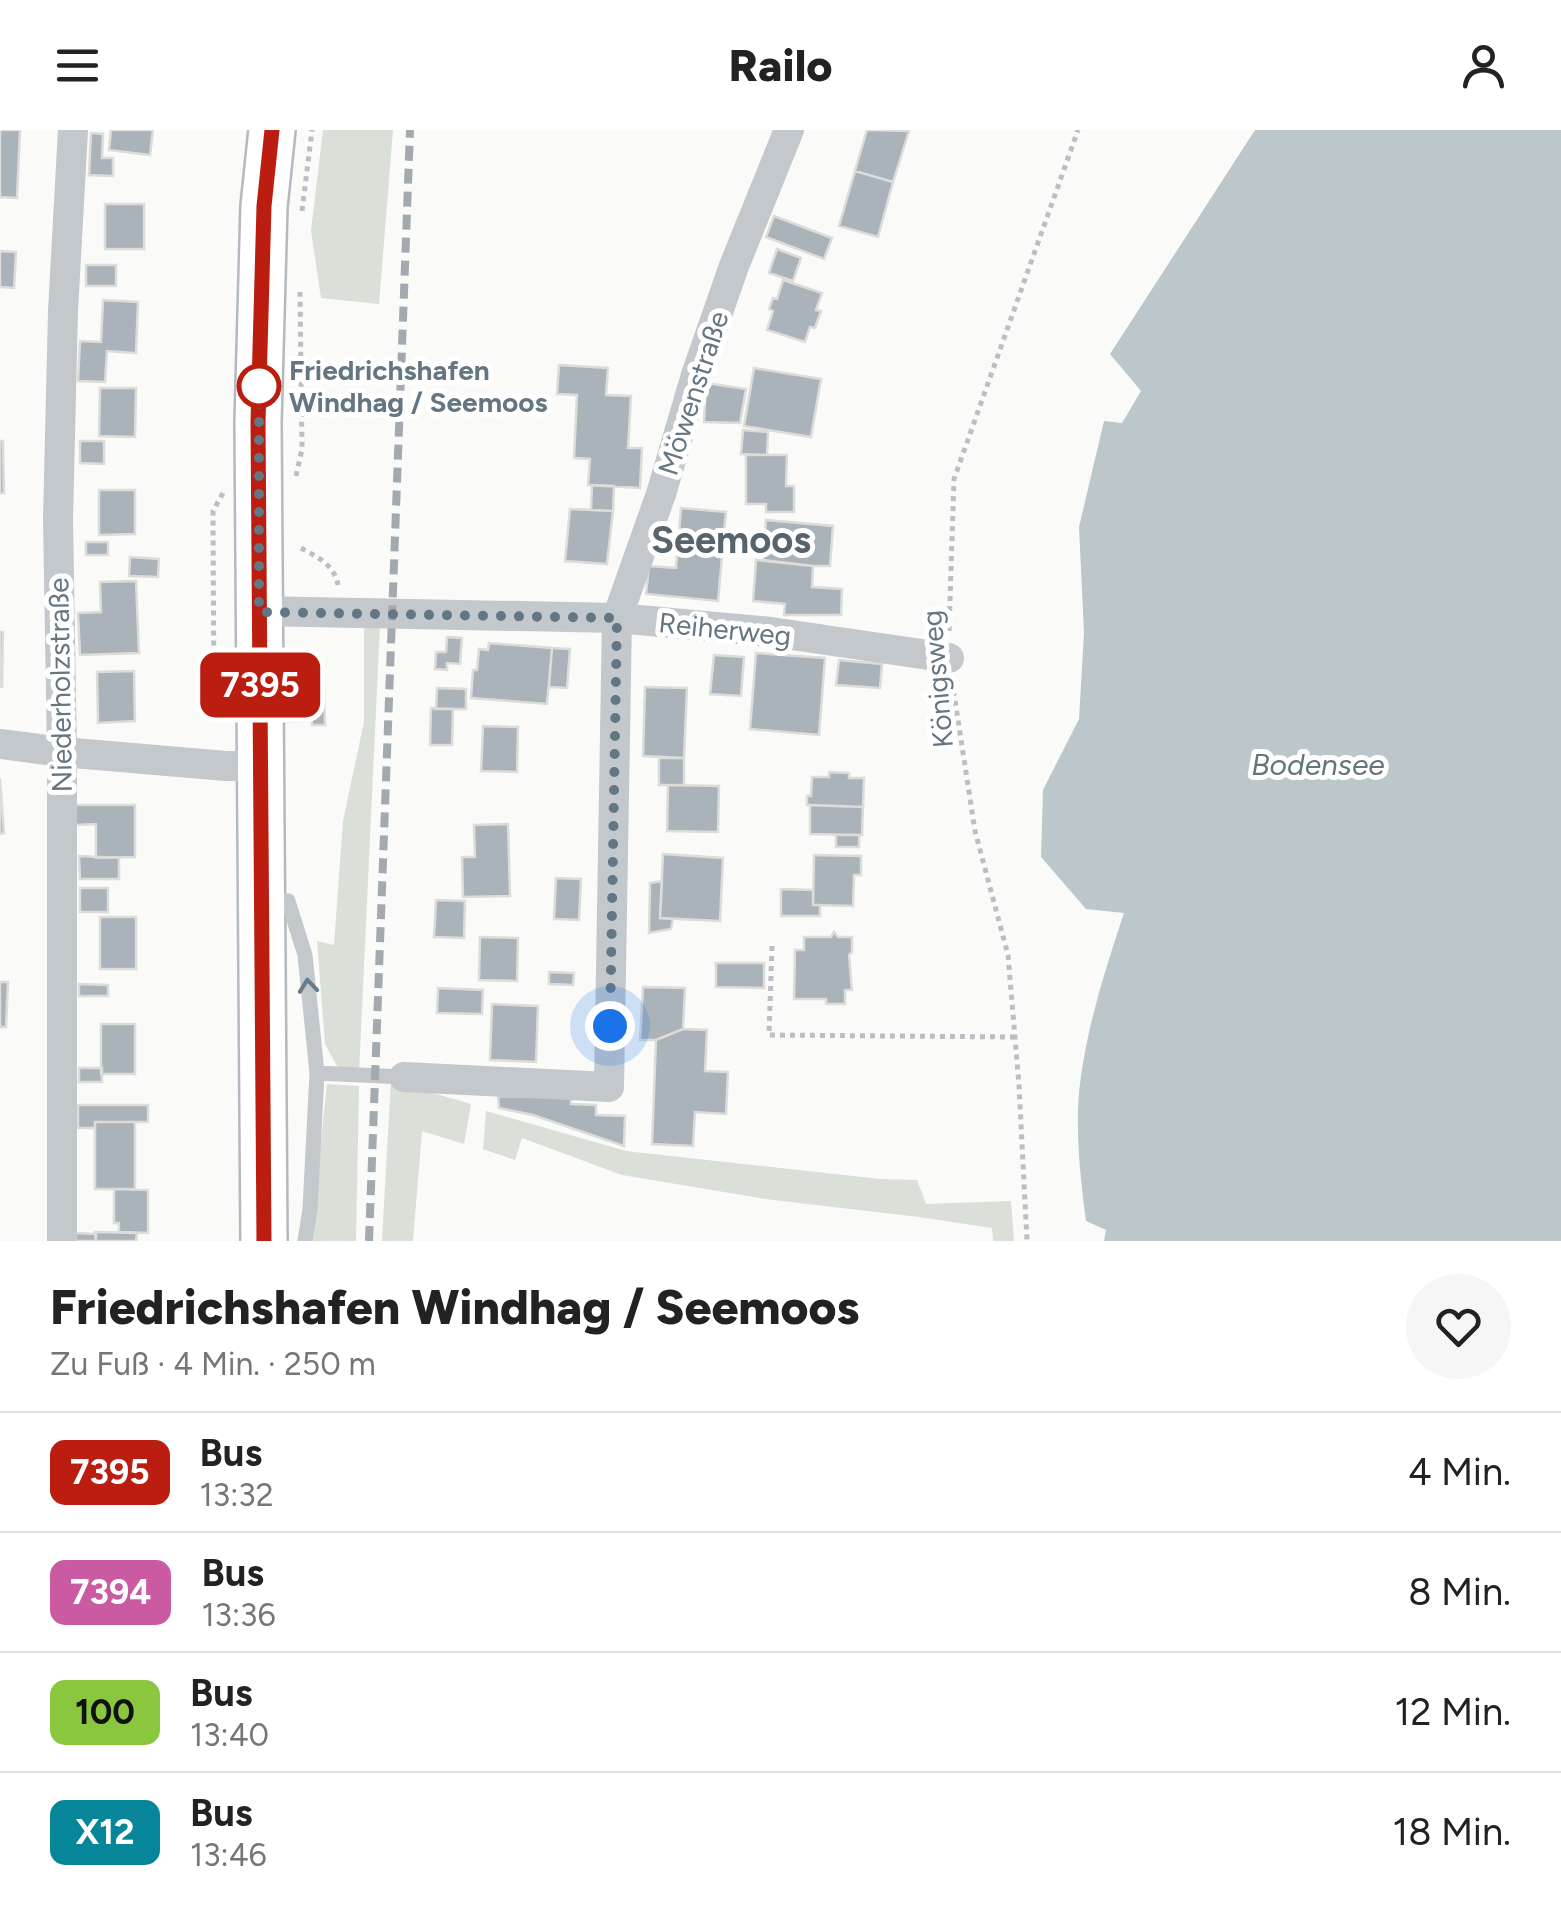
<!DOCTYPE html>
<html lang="de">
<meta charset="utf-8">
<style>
body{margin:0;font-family:Figtree,sans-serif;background:#f6f6f6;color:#222;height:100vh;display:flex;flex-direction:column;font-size:38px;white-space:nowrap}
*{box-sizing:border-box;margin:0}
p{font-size:32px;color:#767676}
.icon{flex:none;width:55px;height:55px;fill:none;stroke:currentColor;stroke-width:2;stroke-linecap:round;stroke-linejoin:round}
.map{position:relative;height:1111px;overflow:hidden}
.details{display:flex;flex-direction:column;background:#fff;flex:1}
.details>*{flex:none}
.badge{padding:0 20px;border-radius:15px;font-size:35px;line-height:65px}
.you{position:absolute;width:50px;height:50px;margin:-25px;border:8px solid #fff;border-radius:50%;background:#1a73e8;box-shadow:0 0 0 15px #1a73e833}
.map>.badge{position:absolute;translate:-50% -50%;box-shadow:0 0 0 5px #fff}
.round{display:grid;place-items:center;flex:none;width:105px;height:105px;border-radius:52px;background:#f6f6f6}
.head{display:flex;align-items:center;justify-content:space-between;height:170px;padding:0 50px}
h1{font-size:48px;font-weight:800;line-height:75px}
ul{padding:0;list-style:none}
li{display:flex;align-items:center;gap:30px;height:120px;padding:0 50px;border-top:2px solid #e0e0e0}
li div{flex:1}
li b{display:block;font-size:38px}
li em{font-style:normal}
li .badge{min-width:110px;font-weight:700;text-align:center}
header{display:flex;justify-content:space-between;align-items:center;height:130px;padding:0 50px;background:#fff;font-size:45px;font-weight:800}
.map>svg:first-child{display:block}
</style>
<header><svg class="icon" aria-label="menu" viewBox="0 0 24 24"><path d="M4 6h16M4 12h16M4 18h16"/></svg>Railo<svg class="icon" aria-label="person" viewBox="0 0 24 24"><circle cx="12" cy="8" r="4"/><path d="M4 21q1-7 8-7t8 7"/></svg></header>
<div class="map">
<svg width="1561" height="1111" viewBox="0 0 1561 1111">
<rect width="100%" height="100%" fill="#fafaf8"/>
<path fill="#dadfd7" d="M 323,0 L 393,0 L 379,174 L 321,168 L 311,101 Z
M 380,495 L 359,942 L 337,936 L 325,914 L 317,811 L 334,815 L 343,691 L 364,592 L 364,496 Z
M 391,951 L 471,974 L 464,1014 L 422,1001 L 413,1111 L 382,1111 Z
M 327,954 L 359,956 L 356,1111 L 310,1111 Z
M 486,981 L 626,1021 L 880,1049 L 917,1050 L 926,1074 L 1011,1071 L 1014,1111 L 993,1111 L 992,1098 L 919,1087 L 765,1069 L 622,1045 L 522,1008 L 515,1030 L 483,1019 Z"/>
<path fill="#bbc7cb" d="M 1255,0 L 1561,0 L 1561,1111 L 1104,1111 L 1106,1100 L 1086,1091 C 1080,1046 1074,991 1081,946 C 1089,890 1106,837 1124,783 L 1086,779 L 1041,727 L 1043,660 L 1079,589 L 1084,503 L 1079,397 L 1104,291 L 1122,293 L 1141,261 L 1110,224 Z"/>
<path fill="#aab3b9" stroke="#dcdcda" stroke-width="2.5" d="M 0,0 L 20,0 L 17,68 L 0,67 Z
M 111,0 L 153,0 L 150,25 L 109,20 Z
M 867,0 L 909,1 L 893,52 L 855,41 Z
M 91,3 L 103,4 L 102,28 L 113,28 L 113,46 L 89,45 Z
M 855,41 L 893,52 L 878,107 L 839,96 Z
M 105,74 L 144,74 L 144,119 L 105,119 Z
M 774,86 L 832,108 L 824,129 L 766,107 Z
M 777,119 L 801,128 L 793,151 L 769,143 Z
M 0,121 L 16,122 L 14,158 L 0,157 Z
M 86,135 L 116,135 L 116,156 L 86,156 Z
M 783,150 L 822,163 L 816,180 L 821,181 L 815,198 L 810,197 L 805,212 L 767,200 L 773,181 L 769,179 L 773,168 L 777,169 Z
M 103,170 L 138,172 L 136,223 L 107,221 L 105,252 L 78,251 L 80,211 L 101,212 Z
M 559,235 L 608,238 L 606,265 L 631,266 L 628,318 L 642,318 L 640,358 L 588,355 L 590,329 L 574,328 L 577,265 L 557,264 Z
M 754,238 L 821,249 L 811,307 L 744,296 Z
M 706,253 L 746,259 L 740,293 L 704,292 Z
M 100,258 L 136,258 L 135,307 L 99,306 Z
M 743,300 L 768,302 L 767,325 L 741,324 Z
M 0,311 L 3,311 L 4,363 L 0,363 Z
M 80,311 L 104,311 L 104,334 L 80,333 Z
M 746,325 L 787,325 L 786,356 L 794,356 L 794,382 L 766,382 L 766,374 L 746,374 Z
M 592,355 L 614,356 L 613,381 L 591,380 Z
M 99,360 L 135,360 L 135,404 L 99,405 Z
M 681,378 L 726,382 L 718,471 L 646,464 L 649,436 L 676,438 Z
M 570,379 L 613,381 L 607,434 L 565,431 Z
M 766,390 L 833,396 L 830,436 L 813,436 L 763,430 Z
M 86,412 L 108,412 L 108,425 L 86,425 Z
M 130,427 L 159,429 L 158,447 L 129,446 Z
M 756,430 L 813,436 L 812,457 L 842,459 L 841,485 L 784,485 L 785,474 L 753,471 Z
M 136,451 L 139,523 L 80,525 L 78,483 L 101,482 L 100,452 Z
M 0,502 L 3,502 L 2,557 L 0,557 Z
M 447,507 L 462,508 L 460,534 L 447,533 L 447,540 L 435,539 L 436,522 L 446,522 Z
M 489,513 L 552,518 L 547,574 L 471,568 L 473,540 L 477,540 L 479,519 L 488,520 Z
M 552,518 L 570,519 L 567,558 L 549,557 Z
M 756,523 L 825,528 L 819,605 L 750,599 Z
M 714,525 L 744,527 L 741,566 L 710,564 Z
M 839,530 L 882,534 L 880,558 L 836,555 Z
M 134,541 L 135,591 L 98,593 L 97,542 Z
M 311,557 L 324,557 L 325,595 L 312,595 Z
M 645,557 L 687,558 L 684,628 L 643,626 Z
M 437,558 L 466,559 L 466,579 L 436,579 Z
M 311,562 L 312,591 L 281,592 L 281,564 Z
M 431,578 L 453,579 L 452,615 L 430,615 Z
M 483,596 L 518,597 L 517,642 L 481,641 Z
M 659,628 L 684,628 L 684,655 L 659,655 Z
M 829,642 L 849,643 L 849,648 L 864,648 L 863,677 L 807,675 L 807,666 L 811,666 L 812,647 L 829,647 Z
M 0,648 L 4,703 L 0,704 Z
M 668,655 L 719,656 L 718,702 L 667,701 Z
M 75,675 L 135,675 L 135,727 L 96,728 L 96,694 L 76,695 Z
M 810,675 L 863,677 L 862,705 L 810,704 Z
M 508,694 L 510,766 L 463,767 L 462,727 L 475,727 L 474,695 Z
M 836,705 L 859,705 L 859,717 L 836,717 Z
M 663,724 L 723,728 L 720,791 L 660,788 Z
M 814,725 L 861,726 L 861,745 L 854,745 L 853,776 L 813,775 Z
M 79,726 L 119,728 L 119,749 L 80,749 Z
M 556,748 L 581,749 L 579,790 L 554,789 Z
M 662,751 L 660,788 L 673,789 L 671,799 L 649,803 L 650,753 Z
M 80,758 L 108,758 L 108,782 L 80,782 Z
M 781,759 L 813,760 L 813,775 L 820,775 L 820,786 L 781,786 Z
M 436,770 L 465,771 L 464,808 L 434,807 Z
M 100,787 L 136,787 L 136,839 L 100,839 Z
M 834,802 L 838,807 L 852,807 L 852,822 L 849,825 L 852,860 L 845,860 L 845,874 L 826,874 L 826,869 L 794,869 L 795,820 L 804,820 L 804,807 L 831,807 Z
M 480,807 L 518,808 L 517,851 L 479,850 Z
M 716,833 L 764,833 L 764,858 L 716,857 Z
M 549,842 L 574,843 L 573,855 L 549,854 Z
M 0,852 L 8,852 L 6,897 L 0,897 Z
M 79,854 L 108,855 L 108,866 L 79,866 Z
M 643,857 L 685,858 L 683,899 L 656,910 L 640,910 Z
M 438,858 L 483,860 L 482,884 L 437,883 Z
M 492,874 L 538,876 L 536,932 L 490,930 Z
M 101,894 L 135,894 L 135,944 L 101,944 Z
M 683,899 L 707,900 L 705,941 L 728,942 L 726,984 L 695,982 L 693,1016 L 652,1014 L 656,910 Z
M 79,938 L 102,938 L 102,952 L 79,952 Z
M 498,966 L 571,967 L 571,974 L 596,975 L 596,985 L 625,986 L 624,1016 L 533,985 L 499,978 Z
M 78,975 L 148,975 L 148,992 L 95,992 L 95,998 L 78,998 Z
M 95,992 L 135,992 L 135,1059 L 95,1059 Z
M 114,1059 L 148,1060 L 148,1103 L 119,1102 L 119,1093 L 114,1093 Z
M 95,1102 L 137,1103 L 136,1111 L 96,1111 Z
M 76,1103 L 96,1104 L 96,1111 L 76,1111 Z"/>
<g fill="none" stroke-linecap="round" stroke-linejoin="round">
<g stroke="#b3babf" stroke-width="50">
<path id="secondary" d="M 264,1111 L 258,292 L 264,76 L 272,0"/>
</g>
<path stroke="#bbbfc2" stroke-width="5" stroke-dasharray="5 5" stroke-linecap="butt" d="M 302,81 L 312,0
M 296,346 L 302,319 L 300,162
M 223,363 L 213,381 L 214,574 L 225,584
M 301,418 C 317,427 334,434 338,455
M 949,501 L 954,349 L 1078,0
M 952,551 L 975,701 L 1008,825 L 1019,955 L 1027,1111
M 772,816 L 769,905 L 1015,907"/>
<path stroke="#c3c8cc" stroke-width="15" d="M 265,772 L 288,771 L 305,825 L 317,943 L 310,1079 L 305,1111
M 317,943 L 404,947"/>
<path stroke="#c3c8cc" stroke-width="30" d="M 259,481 L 617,488 L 771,502 L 949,528
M 0,614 L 62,622 L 226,636 L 261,636
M 404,947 L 609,957 L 617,488 L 661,364 L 696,245 L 734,136 L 789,0
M 62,1111 L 62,622 L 58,389 L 63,181 L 73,0"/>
<use href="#secondary" stroke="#fff" stroke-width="45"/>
<path stroke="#a2aab0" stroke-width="8" stroke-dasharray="15 8" stroke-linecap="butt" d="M 369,1111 L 410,0"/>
</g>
<defs><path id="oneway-chevron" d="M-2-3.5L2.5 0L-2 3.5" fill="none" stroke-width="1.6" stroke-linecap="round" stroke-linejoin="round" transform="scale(2.5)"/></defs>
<use stroke="#6a7a87" href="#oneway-chevron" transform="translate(308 856) rotate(-96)"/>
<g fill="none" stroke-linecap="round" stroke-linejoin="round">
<g stroke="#fff" stroke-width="22">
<path id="line" d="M 264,1111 L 258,292 L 264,76 L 272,0"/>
</g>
<use href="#line" stroke="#bb1e10" stroke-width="15"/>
<path stroke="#657683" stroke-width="10" stroke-dasharray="0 18" d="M 259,256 L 259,482 L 617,488 L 610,896"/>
</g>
<circle fill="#fff" stroke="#bb1e10" stroke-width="5" cx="259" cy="256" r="20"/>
<g text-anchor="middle" stroke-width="10" stroke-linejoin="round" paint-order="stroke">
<g font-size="28" font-weight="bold" fill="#657683" stroke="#fff" text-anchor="start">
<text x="289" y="250">Friedrichshafen<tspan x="289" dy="32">Windhag / Seemoos</tspan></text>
</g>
<g font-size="28" fill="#657683" stroke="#fff">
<text transform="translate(693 263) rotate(-72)" y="10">Möwenstraße</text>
<text transform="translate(725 499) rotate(6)" y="10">Reiherweg</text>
<text transform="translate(937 549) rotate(-95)" y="10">Königsweg</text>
<text transform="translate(60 555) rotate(-91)" y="10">Niederholzstraße</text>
</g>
<g font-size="30" font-style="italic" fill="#60757c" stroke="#fff">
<text x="1318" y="645">Bodensee</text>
</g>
<g font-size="38" font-weight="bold" fill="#57646e" stroke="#fff">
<text x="731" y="423">Seemoos</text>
</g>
</g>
</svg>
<div class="you" style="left:610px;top:896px"></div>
<b class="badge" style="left:260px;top:555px;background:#bb1e10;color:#fff">7395</b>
</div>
<section class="details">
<div class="head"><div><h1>Friedrichshafen Windhag / Seemoos</h1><p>Zu Fuß · 4 Min. · 250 m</p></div><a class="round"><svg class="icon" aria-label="heart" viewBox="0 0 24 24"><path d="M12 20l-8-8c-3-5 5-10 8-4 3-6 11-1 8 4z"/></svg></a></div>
<ul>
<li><span class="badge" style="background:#bb1e10;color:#fff">7395</span><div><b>Bus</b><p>13:32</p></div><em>4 Min.</em></li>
<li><span class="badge" style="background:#ca5ba2;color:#fff">7394</span><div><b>Bus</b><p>13:36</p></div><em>8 Min.</em></li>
<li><span class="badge" style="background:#8bc63f;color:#111">100</span><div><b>Bus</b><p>13:40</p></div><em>12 Min.</em></li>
<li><span class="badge" style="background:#078699;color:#fff">X12</span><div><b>Bus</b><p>13:46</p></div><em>18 Min.</em></li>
</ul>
</section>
